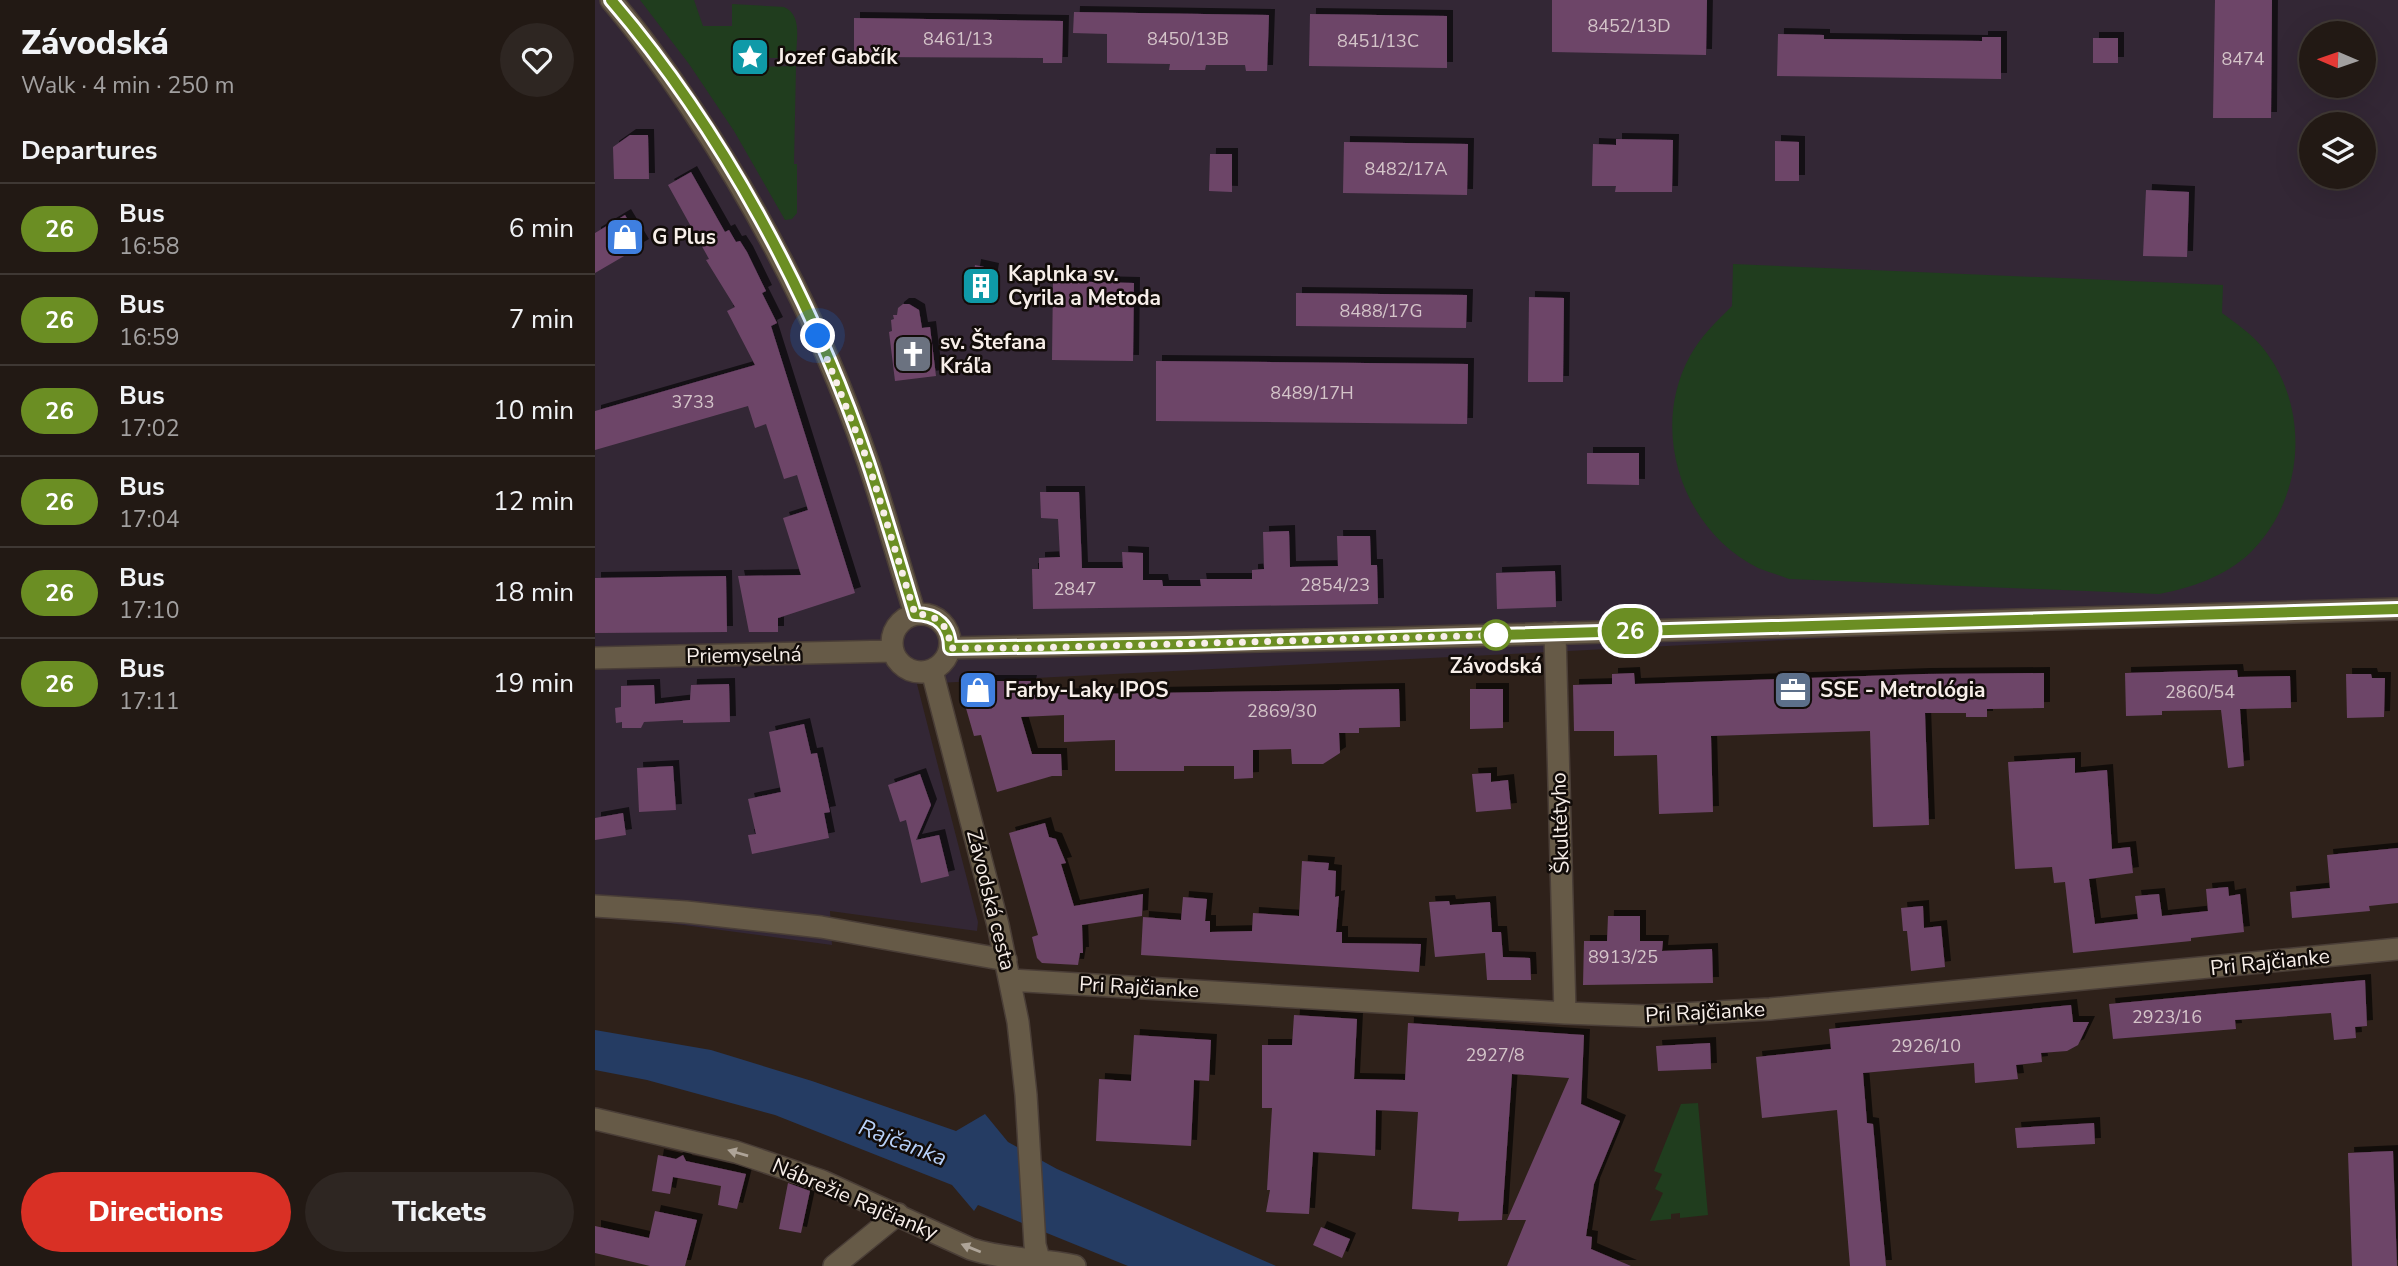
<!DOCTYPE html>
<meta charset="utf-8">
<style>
body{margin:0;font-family:"Nunito Sans",sans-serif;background:#2e2622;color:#f1f3f6;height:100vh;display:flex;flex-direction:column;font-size:26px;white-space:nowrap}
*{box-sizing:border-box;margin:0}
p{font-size:23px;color:#a2a0a0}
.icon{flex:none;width:38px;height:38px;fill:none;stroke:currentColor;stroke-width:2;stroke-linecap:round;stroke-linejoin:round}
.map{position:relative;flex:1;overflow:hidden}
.sheet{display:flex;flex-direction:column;background:#221914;width:595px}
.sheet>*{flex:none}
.badge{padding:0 14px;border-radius:23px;font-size:24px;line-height:46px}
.needle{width:46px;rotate:272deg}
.buttons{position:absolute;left:1704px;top:21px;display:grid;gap:14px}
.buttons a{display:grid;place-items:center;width:77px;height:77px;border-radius:50%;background:#221914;box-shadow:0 7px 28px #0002,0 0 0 2px #3f3834;font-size:35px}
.you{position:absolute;width:35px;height:35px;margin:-18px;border:5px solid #fff;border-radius:50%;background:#1a73e8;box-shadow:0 0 0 10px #1a73e833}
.map>.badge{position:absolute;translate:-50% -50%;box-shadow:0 0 0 4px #fff}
h2{padding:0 21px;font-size:26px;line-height:63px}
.round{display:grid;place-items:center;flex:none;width:74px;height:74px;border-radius:37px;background:#2e2622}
.headline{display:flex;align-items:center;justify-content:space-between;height:119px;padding:0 21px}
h1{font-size:33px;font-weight:800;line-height:52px}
.primary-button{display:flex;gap:14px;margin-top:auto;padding:14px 21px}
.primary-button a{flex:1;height:80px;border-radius:42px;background:#d93025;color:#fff;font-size:28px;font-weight:800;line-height:80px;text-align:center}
.primary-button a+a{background:#2e2622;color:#f1f3f6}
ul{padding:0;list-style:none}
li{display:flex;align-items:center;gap:21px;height:91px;padding:0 21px;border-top:2px solid #3f3834}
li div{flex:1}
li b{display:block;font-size:26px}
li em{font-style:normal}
li .badge{min-width:77px;font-weight:700;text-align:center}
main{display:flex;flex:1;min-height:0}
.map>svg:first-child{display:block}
</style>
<main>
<section class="sheet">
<div class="headline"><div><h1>Závodská</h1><p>Walk · 4 min · 250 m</p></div><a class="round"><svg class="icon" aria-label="heart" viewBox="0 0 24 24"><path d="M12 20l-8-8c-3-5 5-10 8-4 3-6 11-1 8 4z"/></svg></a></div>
<h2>Departures</h2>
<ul>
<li><span class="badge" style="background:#6b8e23;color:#fff">26</span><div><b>Bus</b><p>16:58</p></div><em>6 min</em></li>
<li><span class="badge" style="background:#6b8e23;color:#fff">26</span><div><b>Bus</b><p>16:59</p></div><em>7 min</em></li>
<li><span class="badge" style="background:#6b8e23;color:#fff">26</span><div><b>Bus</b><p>17:02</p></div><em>10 min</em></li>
<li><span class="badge" style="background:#6b8e23;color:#fff">26</span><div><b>Bus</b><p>17:04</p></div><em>12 min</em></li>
<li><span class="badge" style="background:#6b8e23;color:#fff">26</span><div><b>Bus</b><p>17:10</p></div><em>18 min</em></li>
<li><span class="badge" style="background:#6b8e23;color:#fff">26</span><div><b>Bus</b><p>17:11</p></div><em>19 min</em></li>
</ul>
<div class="primary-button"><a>Directions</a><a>Tickets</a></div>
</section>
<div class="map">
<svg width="1803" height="1266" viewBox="0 0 1803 1266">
<defs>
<filter id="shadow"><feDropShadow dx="6" dy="-6" stdDeviation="0" flood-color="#0009"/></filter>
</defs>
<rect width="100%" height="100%" fill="#2e211a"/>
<path fill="#332735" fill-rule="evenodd" d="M 0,0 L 1803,0 L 1803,609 L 322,684 L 383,922 L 382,931 L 235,911 L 237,945 L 66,922 L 0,918 ZM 1717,33 L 1769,33 L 1769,86 L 1717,86 ZM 1717,124 L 1769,124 L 1769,177 L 1717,177 Z"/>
<path fill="#203d1e" d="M 45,0 L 99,0 L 108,26 L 137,26 L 137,4 L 189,7 C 208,15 201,41 201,58 L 163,58 L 162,53 L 148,54 L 148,67 L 201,66 L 199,164 L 202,164 L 202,213 L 197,219 L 190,220 L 139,131 L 94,64 Z
M 1138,264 L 1628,285 L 1627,313 C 1642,324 1657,334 1668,348 C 1716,408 1710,499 1655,553 C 1631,576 1596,588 1564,594 L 1194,579 C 1184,575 1173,572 1163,568 C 1087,530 1054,430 1095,356 C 1106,336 1121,322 1137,306 Z
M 1103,1103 L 1113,1215 L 1085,1218 L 1085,1213 L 1076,1214 L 1076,1219 L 1055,1221 L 1068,1193 L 1060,1189 L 1067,1174 L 1059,1171 L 1086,1104 Z"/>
<path fill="#253c63" d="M 0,1030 L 116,1050 L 217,1081 L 361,1131 L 390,1114 L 413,1142 L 462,1169 L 681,1266 L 533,1266 L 383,1205 L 379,1211 L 357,1185 L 180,1115 L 52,1080 L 0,1070 Z"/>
<path fill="#6d4568" filter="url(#shadow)" d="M 957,0 L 1112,0 L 1111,55 L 957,52 Z
M 1620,0 L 1677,0 L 1676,118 L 1618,118 Z
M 479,12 L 674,15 L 672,71 L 651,71 L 650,65 L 611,65 L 610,70 L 574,70 L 575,64 L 512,63 L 512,34 L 478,33 Z
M 715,14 L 852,16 L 852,68 L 714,66 Z
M 259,18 L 468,21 L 467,63 L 448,63 L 448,58 L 278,57 L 278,61 L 259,60 Z
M 1183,34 L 1229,35 L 1229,39 L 1387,41 L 1387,37 L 1406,37 L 1406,79 L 1182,76 Z
M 1498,38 L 1523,38 L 1523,63 L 1498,63 Z
M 35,135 L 53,135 L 54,179 L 19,179 L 18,147 Z
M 1021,139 L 1078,140 L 1077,192 L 1020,192 L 1021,186 L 997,186 L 998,144 L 1021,145 Z
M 1180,141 L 1204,142 L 1204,181 L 1180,181 Z
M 749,142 L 873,144 L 872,195 L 748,193 Z
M 615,154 L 637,154 L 637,192 L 614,191 Z
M 96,172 L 130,232 L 134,230 L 141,242 L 145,241 L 152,252 L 171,291 L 167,293 L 182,323 L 176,326 L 260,593 L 183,618 L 183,632 L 154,632 L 143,576 L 206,575 L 188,518 L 213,510 L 202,475 L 189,479 L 171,424 L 160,428 L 153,406 L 0,450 L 0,411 L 160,365 L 132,311 L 140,307 L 111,260 L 114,259 L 73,185 Z
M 1551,190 L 1594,192 L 1592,257 L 1548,256 Z
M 30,215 L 48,245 L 0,273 L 0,233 Z
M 380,265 L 398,269 L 393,301 L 375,299 Z
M 458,281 L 539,283 L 538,361 L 457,360 Z
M 701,293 L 872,295 L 871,328 L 701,326 Z
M 934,297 L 969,298 L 968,382 L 933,382 Z
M 308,304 L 314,304 L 324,310 L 327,328 L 335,327 L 341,376 L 300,381 L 294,332 L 297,331 L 296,320 L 299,319 L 298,315 L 302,315 L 303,308 Z
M 561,361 L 873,364 L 872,424 L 561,421 Z
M 992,453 L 1044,453 L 1044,485 L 992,484 Z
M 445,492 L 484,492 L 487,568 L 528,568 L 527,552 L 548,553 L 548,580 L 567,580 L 568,586 L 606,586 L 605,579 L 657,579 L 657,570 L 669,569 L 668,532 L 694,531 L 695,567 L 743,566 L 742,536 L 775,536 L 776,565 L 782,565 L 783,604 L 438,609 L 437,569 L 444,569 L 444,558 L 465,557 L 463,519 L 446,518 Z
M 960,571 L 961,607 L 902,609 L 901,573 Z
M 131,576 L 132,632 L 0,633 L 0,578 Z
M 1642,670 L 1643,677 L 1695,676 L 1696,708 L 1645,709 L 1649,766 L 1633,768 L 1626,710 L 1567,711 L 1567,715 L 1531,716 L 1530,673 Z
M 1039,673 L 1040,684 L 1328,674 L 1449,673 L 1449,708 L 1392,709 L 1392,717 L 1371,717 L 1371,713 L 1330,713 L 1334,825 L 1278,827 L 1275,731 L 1116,736 L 1118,812 L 1064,814 L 1062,755 L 1019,756 L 1019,731 L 979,731 L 978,685 L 1017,684 L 1017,674 Z
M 1751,674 L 1776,674 L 1777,678 L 1790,678 L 1789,717 L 1752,718 Z
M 374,681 L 436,681 L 433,695 L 804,689 L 805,727 L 764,728 L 764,733 L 744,733 L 745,753 L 728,764 L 697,764 L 696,749 L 658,750 L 658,778 L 639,779 L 639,766 L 589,766 L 589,771 L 520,771 L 520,740 L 469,742 L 469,715 L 426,717 L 437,754 L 466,754 L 467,776 L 457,776 L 402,792 L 386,735 L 379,736 L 366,691 Z
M 134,684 L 135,722 L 88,723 L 88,720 L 49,722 L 46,728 L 27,728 L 27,722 L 21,723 L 20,708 L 26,707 L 26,686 L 59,685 L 60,704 L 95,700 L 96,685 Z
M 875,689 L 908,689 L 908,728 L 875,729 Z
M 209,724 L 216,754 L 222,753 L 235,812 L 229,813 L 234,838 L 157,854 L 153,835 L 161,834 L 153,799 L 186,792 L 174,732 Z
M 1480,758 L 1480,773 L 1512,770 L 1517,849 L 1535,847 L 1538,873 L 1494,879 L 1500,924 L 1543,919 L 1540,896 L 1564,894 L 1567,916 L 1613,911 L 1611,889 L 1633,887 L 1634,896 L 1645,894 L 1649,932 L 1596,938 L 1596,941 L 1478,953 L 1470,882 L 1459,883 L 1457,867 L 1420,869 L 1413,762 Z
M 78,766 L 81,810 L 44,812 L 42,768 Z
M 896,773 L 896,782 L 913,780 L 916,809 L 881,812 L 877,774 Z
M 325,774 L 336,805 L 321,840 L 344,835 L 354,876 L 326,883 L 311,820 L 305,822 L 293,785 Z
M 28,813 L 31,835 L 0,840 L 0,818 Z
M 450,823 L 454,837 L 461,839 L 471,863 L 466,864 L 479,906 L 548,894 L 547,916 L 487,925 L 488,953 L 485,953 L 483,965 L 447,963 L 442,958 L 437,937 L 443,935 L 414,833 Z
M 1803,848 L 1803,903 L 1774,906 L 1775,911 L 1697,918 L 1695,892 L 1735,888 L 1732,855 Z
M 707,861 L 734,863 L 733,870 L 741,871 L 740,897 L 744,896 L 741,932 L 747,932 L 747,943 L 826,944 L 824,972 L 546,955 L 548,917 L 586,920 L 588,897 L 612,899 L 610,921 L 615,921 L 615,932 L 657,931 L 658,913 L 704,916 Z
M 854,901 L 855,905 L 895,902 L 897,932 L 906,932 L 908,957 L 935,958 L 936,980 L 892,980 L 890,953 L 840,957 L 834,902 Z
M 1328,906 L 1329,928 L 1346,926 L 1350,967 L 1316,971 L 1312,931 L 1308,931 L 1306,908 Z
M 1013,916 L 1045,916 L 1045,941 L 1068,941 L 1067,951 L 1117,949 L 1118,983 L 988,985 L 989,941 L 1012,941 Z
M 1770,980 L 1772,1026 L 1760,1027 L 1761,1038 L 1739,1040 L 1736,1013 L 1640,1020 L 1641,1029 L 1518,1039 L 1514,1004 Z
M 1476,1005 L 1478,1022 L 1494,1022 L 1483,1045 L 1472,1051 L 1446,1053 L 1447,1062 L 1421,1065 L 1423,1079 L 1380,1083 L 1379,1063 L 1268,1073 L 1272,1123 L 1278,1124 L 1291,1266 L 1255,1266 L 1242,1110 L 1167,1118 L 1161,1057 L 1236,1049 L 1234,1029 Z
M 699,1015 L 762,1019 L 759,1079 L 810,1080 L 813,1023 L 989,1035 L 986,1104 L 1025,1121 L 999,1184 L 991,1236 L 997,1237 L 996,1249 L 1036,1266 L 912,1266 L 931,1220 L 912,1220 L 974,1078 L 917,1074 L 907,1220 L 863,1221 L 864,1212 L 817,1209 L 823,1112 L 781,1110 L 780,1156 L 718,1152 L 714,1214 L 671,1212 L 675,1190 L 672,1190 L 677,1108 L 667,1108 L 667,1045 L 697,1045 Z
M 539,1035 L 616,1040 L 614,1081 L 599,1080 L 596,1146 L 501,1141 L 504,1079 L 536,1081 Z
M 1115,1043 L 1116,1069 L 1063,1071 L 1061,1046 Z
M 1499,1123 L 1500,1144 L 1422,1148 L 1420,1128 Z
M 1798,1151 L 1802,1266 L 1757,1266 L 1753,1153 Z
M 63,1155 L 81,1159 L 88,1155 L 91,1161 L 151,1174 L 142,1209 L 123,1205 L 126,1186 L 78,1177 L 75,1194 L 57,1191 Z
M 193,1183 L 215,1191 L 206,1233 L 184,1229 Z
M 60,1211 L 102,1220 L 90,1266 L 55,1266 L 0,1253 L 0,1226 L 54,1238 Z
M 726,1227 L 755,1239 L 747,1258 L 718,1245 Z"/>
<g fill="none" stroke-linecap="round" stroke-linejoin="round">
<g stroke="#4a3e37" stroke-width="24">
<path id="minor" d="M 16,0 C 46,35 72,72 98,111 C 171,220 230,337 273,462 C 290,512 304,564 320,614
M297 643a29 29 0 1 1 58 0a29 29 0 1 1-58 0Z
M 960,633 L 970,1013
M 355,648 L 803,638 L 1803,609
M 0,658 L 298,651
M 337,671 L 403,925 L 423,1022 L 431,1095 L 440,1245 L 446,1266
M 0,906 L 91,912 L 226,927 L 411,960
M 415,980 L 970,1013 L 1050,1016 L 1175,1009 L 1803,949
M 0,1119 L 141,1152 L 227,1181 L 376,1249 C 410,1260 445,1258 480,1266
M 239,1266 L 303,1214"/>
</g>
<use href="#minor" stroke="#665a47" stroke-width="21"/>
</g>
<defs><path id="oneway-solid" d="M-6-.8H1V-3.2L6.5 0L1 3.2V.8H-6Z" transform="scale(1.75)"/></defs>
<g fill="#aea498">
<use href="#oneway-solid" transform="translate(143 1153) rotate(-164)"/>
<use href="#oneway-solid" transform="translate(376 1248) rotate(-158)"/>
</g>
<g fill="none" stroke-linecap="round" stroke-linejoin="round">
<g stroke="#fff" stroke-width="16">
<path id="line" d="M 16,0 C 127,129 218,300 273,462 C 290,513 305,564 320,614 C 342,614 355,626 355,648 L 592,644 L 1803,609"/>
</g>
<use href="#line" stroke="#6b8e23" stroke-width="10"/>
<path stroke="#f7eee9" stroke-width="7" stroke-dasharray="0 12.6" d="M 223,336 L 273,462 L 320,614 C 342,614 355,626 355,648 L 433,648 L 908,635 L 901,635"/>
</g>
<defs>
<g id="sight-square" transform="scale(2.0125)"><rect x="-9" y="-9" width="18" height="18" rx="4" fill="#0f9aa8" stroke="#120c09"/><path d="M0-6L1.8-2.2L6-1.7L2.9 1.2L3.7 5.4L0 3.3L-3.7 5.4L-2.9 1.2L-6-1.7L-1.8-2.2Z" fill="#fff"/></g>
<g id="shop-square" transform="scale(2.0125)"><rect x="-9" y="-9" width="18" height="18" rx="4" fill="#3f7fe0" stroke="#120c09"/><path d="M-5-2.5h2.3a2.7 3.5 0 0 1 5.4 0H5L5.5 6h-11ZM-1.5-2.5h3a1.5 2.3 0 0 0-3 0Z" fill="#fff"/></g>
<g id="building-square" transform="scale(2.0125)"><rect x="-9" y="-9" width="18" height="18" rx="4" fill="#0f9aa8" stroke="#120c09"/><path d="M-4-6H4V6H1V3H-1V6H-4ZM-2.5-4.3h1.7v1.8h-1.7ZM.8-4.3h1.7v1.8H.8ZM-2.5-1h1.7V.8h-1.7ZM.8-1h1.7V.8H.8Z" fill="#fff"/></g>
<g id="church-square" transform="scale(2.0125)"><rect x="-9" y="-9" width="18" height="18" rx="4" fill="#6b7280" stroke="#120c09"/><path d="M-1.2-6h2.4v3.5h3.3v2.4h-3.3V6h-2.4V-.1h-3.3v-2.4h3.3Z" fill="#fff"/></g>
<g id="office-square" transform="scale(2.0125)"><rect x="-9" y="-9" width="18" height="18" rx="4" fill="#5c6f8a" stroke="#120c09"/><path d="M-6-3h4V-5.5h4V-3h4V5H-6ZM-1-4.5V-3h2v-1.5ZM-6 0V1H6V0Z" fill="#fff"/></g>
</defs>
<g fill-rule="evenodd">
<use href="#sight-square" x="155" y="57"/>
<use href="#shop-square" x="30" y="237"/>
<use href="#building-square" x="386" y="286"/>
<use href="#church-square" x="318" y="354"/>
<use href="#shop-square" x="383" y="690"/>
<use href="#office-square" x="1198" y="690"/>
</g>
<circle fill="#fff" stroke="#6b8e23" stroke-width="3.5" cx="901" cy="635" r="14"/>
<g text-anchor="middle" stroke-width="5" stroke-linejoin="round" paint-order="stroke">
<g font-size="18" fill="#d4c4c9">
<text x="1034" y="32">8452/13D</text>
<text x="363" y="45">8461/13</text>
<text x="593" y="45">8450/13B</text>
<text x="783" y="47">8451/13C</text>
<text x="1648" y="65">8474</text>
<text x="811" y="175">8482/17A</text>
<text x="786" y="317">8488/17G</text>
<text x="717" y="399">8489/17H</text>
<text x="98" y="408">3733</text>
<text x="740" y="591">2854/23</text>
<text x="480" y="595">2847</text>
<text x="1605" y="698">2860/54</text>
<text x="687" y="717">2869/30</text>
<text x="1028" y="963">8913/25</text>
<text x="1572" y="1023">2923/16</text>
<text x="1331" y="1052">2926/10</text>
<text x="900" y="1061">2927/8</text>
</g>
<g font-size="21" font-weight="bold" fill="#f7eee9" stroke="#120c09" text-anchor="start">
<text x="182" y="64">Jozef Gabčík</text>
<text x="57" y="244">G Plus</text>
<text x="413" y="281">Kaplnka sv.<tspan x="413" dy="24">Cyrila a Metoda</tspan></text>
<text x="345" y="349">sv. Štefana<tspan x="345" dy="24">Kráľa</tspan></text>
<text x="410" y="697">Farby-Laky IPOS</text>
<text x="1225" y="697">SSE - Metrológia</text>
</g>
<g font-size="21" fill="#f7eee9" stroke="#120c09">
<text transform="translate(149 655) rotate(-1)" y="7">Priemyselná</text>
<text transform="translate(965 823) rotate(-92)" y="7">Škultétyho</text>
<text transform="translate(396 900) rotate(76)" y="7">Závodská cesta</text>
<text transform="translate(1675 962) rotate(-6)" y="7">Pri Rajčianke</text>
<text transform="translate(544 987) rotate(3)" y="7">Pri Rajčianke</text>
<text transform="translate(1110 1012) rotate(-3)" y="7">Pri Rajčianke</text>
<text transform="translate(260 1199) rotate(23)" y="7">Nábrežie Rajčianky</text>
</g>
<g font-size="21" font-weight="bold" fill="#f7eee9" stroke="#120c09">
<text x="901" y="673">Závodská</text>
</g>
<g font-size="23" font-style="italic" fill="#b8d1f9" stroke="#120c09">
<text transform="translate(308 1142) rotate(21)" y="8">Rajčanka</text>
</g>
</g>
</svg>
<div class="buttons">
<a><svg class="needle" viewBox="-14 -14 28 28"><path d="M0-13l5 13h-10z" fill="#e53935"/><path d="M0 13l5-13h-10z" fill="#a2a0a0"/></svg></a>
<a><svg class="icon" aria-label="layers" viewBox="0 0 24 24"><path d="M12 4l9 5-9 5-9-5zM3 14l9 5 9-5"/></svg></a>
</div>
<div class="you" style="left:223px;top:336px"></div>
<b class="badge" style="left:1035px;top:631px;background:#6b8e23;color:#fff">26</b>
</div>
</main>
